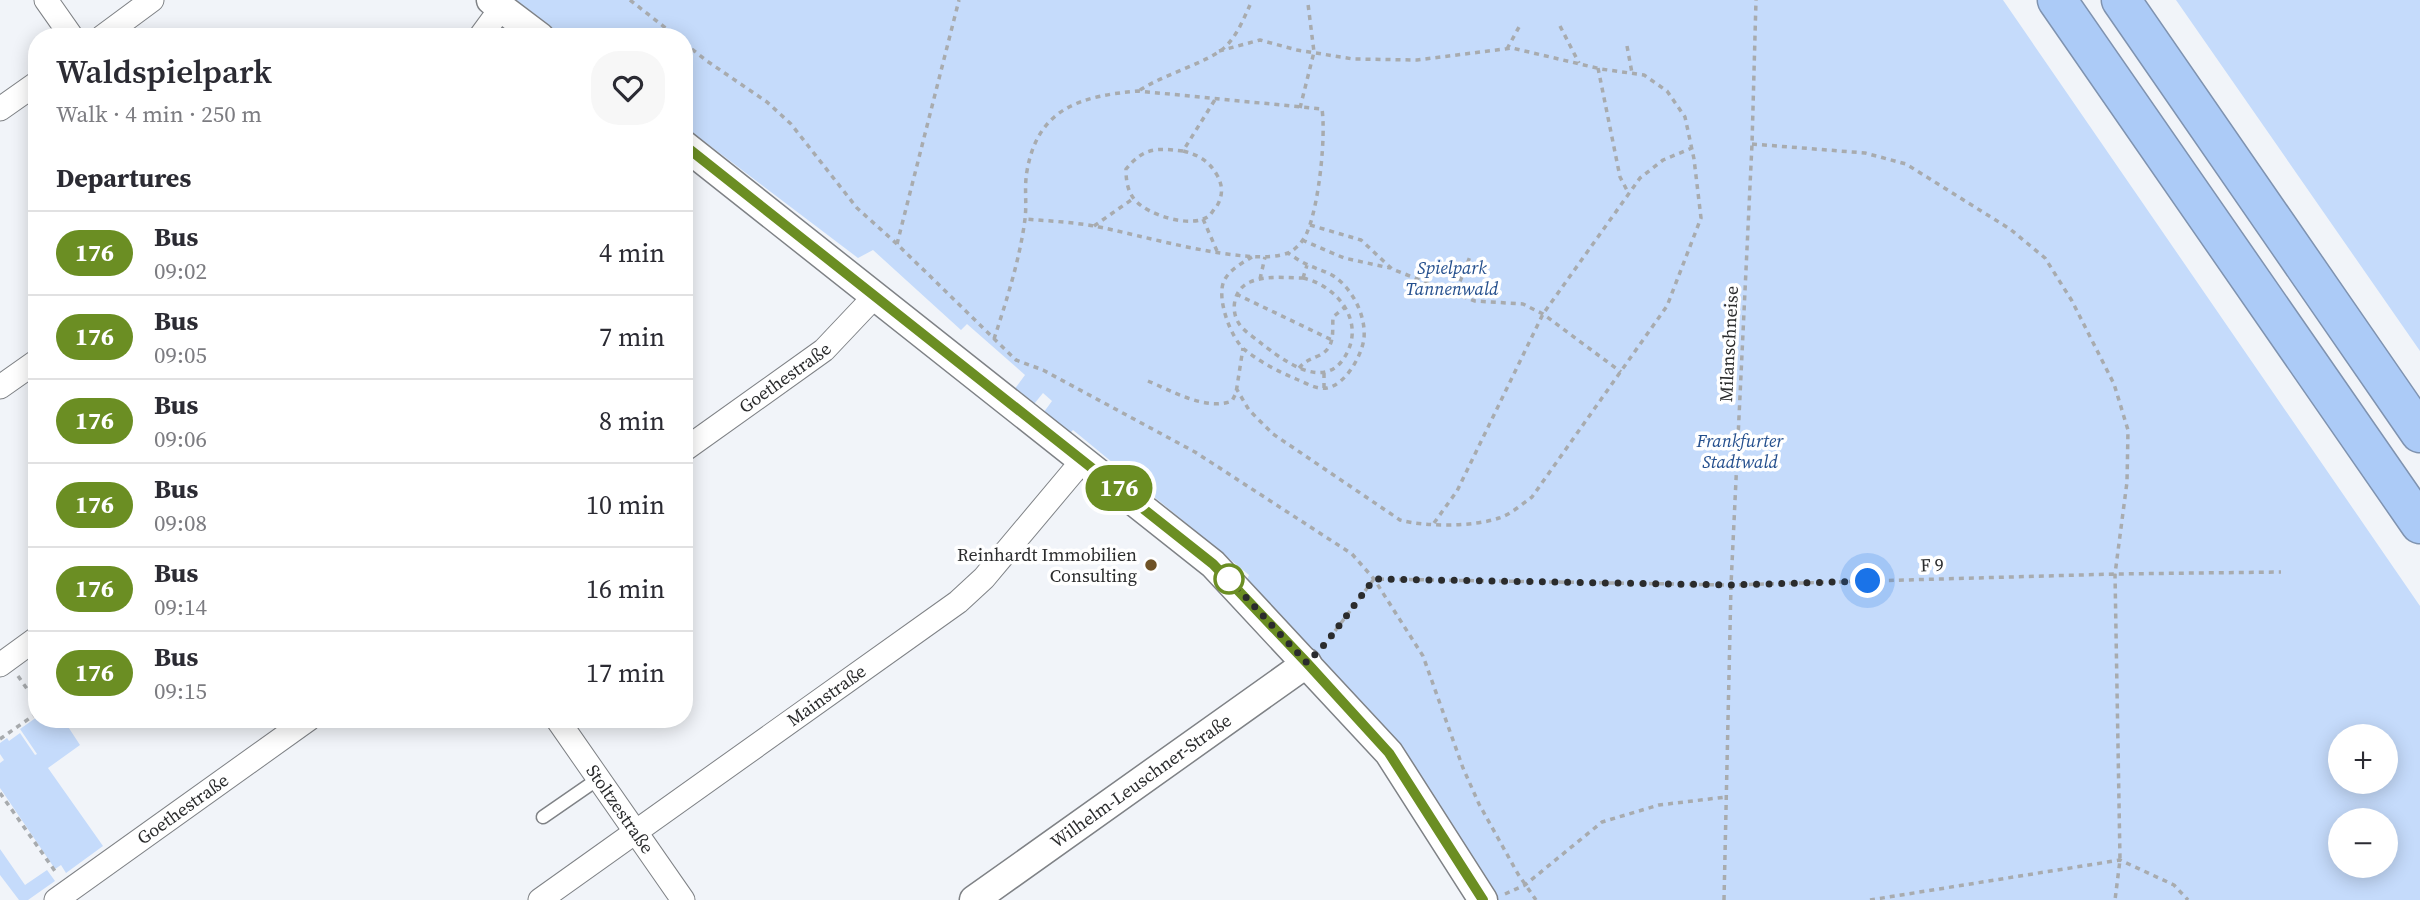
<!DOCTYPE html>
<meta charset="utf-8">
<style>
body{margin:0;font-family:"Source Serif 4",serif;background:#f7f7f7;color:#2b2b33;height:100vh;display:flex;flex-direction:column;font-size:26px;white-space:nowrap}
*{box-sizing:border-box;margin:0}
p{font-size:23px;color:#7c7c81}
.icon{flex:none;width:38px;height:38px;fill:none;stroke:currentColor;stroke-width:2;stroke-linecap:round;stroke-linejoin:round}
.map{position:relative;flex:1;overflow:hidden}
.panel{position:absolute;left:28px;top:28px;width:665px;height:700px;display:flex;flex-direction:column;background:#fff;border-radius:28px;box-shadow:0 4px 18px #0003}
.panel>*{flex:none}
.badge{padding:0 14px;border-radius:23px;font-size:24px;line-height:46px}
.buttons{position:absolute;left:2328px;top:724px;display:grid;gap:14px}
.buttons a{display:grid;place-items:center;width:70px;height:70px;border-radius:50%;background:#fff;box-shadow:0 4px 18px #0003;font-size:35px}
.you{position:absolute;width:35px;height:35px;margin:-18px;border:5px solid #fff;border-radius:50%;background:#1a73e8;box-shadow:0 0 0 10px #1a73e833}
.map>.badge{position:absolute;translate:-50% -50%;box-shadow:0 0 0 4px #fff}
h2{padding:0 28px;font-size:26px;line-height:63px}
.round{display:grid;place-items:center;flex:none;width:74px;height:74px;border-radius:28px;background:#f7f7f7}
.overview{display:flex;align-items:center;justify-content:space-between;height:119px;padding:0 28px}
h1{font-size:33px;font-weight:600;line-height:52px}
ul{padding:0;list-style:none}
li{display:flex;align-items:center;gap:21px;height:84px;padding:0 28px;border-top:2px solid #e1e1e2}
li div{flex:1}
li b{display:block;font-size:26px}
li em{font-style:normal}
li .badge{min-width:77px;font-weight:700;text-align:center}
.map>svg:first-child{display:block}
</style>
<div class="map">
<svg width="2420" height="900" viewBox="0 0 2420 900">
<rect width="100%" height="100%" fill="#f1f4f9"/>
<path fill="#c5dbfb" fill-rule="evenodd" d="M 515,0 L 2003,0 L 2420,606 L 2420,900 L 1495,900 L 1246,582 L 1249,575 L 1073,430 L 1067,436 L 1041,416 L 1052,401 L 1043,393 L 1030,409 L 1011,394 L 1025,375 L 967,324 L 961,330 L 873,250 L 858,258 L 684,126 L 684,37 L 564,37 ZM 2340,737 L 2385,737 L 2385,782 L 2340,782 ZM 2340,821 L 2385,821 L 2385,866 L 2340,866 Z
M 2176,0 L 2420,0 L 2420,351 Z
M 37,717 L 37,719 L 63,719 L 80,745 L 48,768 L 103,846 L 66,873 L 61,865 L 55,869 L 0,788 L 0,763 L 4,760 L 0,754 L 0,743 L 7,738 L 9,741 L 20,733 L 35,755 L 37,754 L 20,729 Z
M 0,849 L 25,885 L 47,870 L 55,881 L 28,900 L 19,900 L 0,875 Z"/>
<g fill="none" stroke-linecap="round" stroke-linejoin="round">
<g stroke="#7f8286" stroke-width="15">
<path id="service" d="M 543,817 L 598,779"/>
</g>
<g stroke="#7f8286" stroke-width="25">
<g id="minor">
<path d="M 46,0 L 72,37"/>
<path d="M 102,37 L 152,0"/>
<path d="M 480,37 L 502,7"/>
<path d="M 0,109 L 37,83"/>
<path d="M 0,387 L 37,361"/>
<path id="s1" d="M 684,450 L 824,350 L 876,295"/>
<path d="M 0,665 L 37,638"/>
<path id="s2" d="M 557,719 L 683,900"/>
<path id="s3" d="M 56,900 L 309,719"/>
<path id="s4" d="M 540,900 L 958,602 L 984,578 L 1083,460"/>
</g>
</g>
<g stroke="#7f8286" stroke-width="31">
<g id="tertiary">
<path d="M 491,0 L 540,37"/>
<path d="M 684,145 L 1213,564 L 1389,753 L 1483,900"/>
<path id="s5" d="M 974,900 L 1307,663"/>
</g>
</g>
<g stroke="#7f93b0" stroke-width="41">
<path id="motorway" d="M 2057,0 L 2420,524
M 2121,0 L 2420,433"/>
</g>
<path stroke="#a8abae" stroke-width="3.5" stroke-dasharray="5 5" stroke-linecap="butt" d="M 630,0 L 677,37
M 1560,26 L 1579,63
M 684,43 L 707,61 L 767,102 L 791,124 L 857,208 L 897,244 L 1016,360 L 1043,370 L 1195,452 L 1352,554 L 1374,579 L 1423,656 L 1463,768 L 1479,804 L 1518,874 L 1536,900
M 1627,46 L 1632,73
M 1507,49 L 1519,27
M 1219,51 L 1260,40 L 1297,50 L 1353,59 L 1417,60 L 1512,48 L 1601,69 L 1644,75 L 1667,91 L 1685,117 L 1694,159 L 1701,218 L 1667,306 L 1532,497 C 1522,504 1510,515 1499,518 C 1473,527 1426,527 1400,520 L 1273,434 L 1249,410 L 1236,388
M 1598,68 L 1620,177 L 1629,194
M 1140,90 C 1165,74 1204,64 1224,48 C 1237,36 1243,20 1250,5
M 1300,108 L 1314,52 L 1308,4
M 1752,144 L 1865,153 L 1906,164 L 2010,229 L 2045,258 L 2072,301 L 2114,384 L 2128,430 L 2127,482 L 2115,574 L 2120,860 L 2115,900
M 1183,151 C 1157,148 1144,147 1126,169 C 1126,179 1127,191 1135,200 C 1147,215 1194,230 1210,215 C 1211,214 1216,206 1217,206 C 1223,195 1223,186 1217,175 C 1209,161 1199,155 1183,151 L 1216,98
M 1203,219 L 1217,251
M 1310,225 L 1361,240 L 1392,269 L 1443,289 L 1459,284 L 1471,254
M 1094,226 L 1134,198
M 1302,240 L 1344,258 L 1390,268
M 897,244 L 959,0
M 1252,257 C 1242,263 1229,270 1224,281 C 1216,298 1231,339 1245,350 C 1260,362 1279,372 1296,379 C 1306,383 1317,390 1327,388 C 1345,385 1362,356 1364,338 C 1366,316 1353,290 1335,277 C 1326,271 1316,269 1306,264 C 1300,261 1294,257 1288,253
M 1303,278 C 1338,286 1367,323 1344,358 C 1323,391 1283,360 1262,344 C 1254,337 1243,331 1238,322 C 1230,308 1235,288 1250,282 C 1266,275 1287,278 1303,278 Z
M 1303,278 L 1307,265
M 1260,279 L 1265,257
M 1443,289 L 1475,301 L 1523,304 L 1543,314 L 1621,372
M 1236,294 L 1332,340
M 994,339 C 1006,302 1020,259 1025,219 C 1027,203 1024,187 1027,171 C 1038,107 1082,96 1138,91 L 1322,109 C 1326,137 1319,203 1308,230 C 1305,239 1297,249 1288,253 C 1249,268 1138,234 1094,226 C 1072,222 1048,221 1025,219
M 1299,368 C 1305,361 1309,360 1318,356 C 1336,348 1332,332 1333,317 L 1345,307
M 1324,373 L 1324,388
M 1148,381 C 1172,391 1206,411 1232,401 L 1236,393 L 1243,348
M 1434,523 L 1457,491 L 1543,314 L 1640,178 L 1663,160 L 1692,148
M 1323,647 L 1374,579 L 1731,585 L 2115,574 L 2281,572
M 18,676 L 37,703
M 0,739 L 37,713
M 0,793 L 57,874
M 1505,894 L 1525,885 L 1602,822 L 1659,805 L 1726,797
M 1724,900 L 1731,585 L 1752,144 L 1756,0
M 1870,900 L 2120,860 L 2174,885 L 2188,900"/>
<use href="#service" stroke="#fff" stroke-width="12"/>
<use href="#minor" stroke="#fff" stroke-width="23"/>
<use href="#tertiary" stroke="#fff" stroke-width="28"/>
<use href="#motorway" stroke="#accbf7" stroke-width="38"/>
</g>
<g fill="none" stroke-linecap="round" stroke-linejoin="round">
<g stroke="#fff" stroke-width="16">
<path id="line" d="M 684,145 L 1213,564 L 1307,663 L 1389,753 L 1483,900"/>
</g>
<use href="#line" stroke="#6b8e23" stroke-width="10"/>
<path stroke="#2b2c2d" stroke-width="7" stroke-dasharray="0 12.6" d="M 1229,579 L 1307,663 L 1326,643 L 1374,579 L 1731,585 L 1868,581"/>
</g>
<circle fill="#6f5326" stroke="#fff" stroke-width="2.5" cx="1151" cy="565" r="7"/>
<circle fill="#fff" stroke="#6b8e23" stroke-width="3.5" cx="1229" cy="579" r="14"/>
<g text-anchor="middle" stroke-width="7" stroke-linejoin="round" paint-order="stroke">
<g font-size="18" font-style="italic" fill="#244f8d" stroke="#fff">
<text x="1452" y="274">Spielpark<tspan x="1452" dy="21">Tannenwald</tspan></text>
<text x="1740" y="447">Frankfurter<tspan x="1740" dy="21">Stadtwald</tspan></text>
</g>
<g font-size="18" fill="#2b2c2d" stroke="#fff">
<text transform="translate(1729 344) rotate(-87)" y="6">Milanschneise</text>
<text dy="6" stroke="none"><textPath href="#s1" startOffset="124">Goethestraße</textPath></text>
<text transform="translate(1932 565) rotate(-2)" y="6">F 9</text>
<text dy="6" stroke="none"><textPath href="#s4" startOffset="352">Mainstraße</textPath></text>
<text dy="6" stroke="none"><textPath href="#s5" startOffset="205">Wilhelm-Leuschner-Straße</textPath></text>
<text dy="6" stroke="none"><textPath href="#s3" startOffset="156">Goethestraße</textPath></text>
<text dy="6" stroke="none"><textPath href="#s2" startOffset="110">Stoltzestraße</textPath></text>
</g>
<g font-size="18" fill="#2b2c2d" stroke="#fff" text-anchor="end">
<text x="1137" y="561">Reinhardt Immobilien<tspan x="1137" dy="21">Consulting</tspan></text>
</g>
</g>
</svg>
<div class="buttons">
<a>+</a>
<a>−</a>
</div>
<div class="you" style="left:1868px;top:581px"></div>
<b class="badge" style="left:1119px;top:488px;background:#6b8e23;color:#fff">176</b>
<section class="panel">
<div class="overview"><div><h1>Waldspielpark</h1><p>Walk · 4 min · 250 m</p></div><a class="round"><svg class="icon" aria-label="heart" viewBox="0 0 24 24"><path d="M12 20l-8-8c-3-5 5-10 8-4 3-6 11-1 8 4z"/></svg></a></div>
<h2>Departures</h2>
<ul>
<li><span class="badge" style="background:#6b8e23;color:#fff">176</span><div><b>Bus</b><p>09:02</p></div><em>4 min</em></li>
<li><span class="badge" style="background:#6b8e23;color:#fff">176</span><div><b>Bus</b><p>09:05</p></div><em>7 min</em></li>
<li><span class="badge" style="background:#6b8e23;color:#fff">176</span><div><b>Bus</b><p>09:06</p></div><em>8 min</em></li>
<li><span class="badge" style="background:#6b8e23;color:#fff">176</span><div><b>Bus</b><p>09:08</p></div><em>10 min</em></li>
<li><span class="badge" style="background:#6b8e23;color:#fff">176</span><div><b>Bus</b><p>09:14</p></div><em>16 min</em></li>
<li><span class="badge" style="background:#6b8e23;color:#fff">176</span><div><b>Bus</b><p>09:15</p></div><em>17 min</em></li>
</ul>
</section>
</div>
